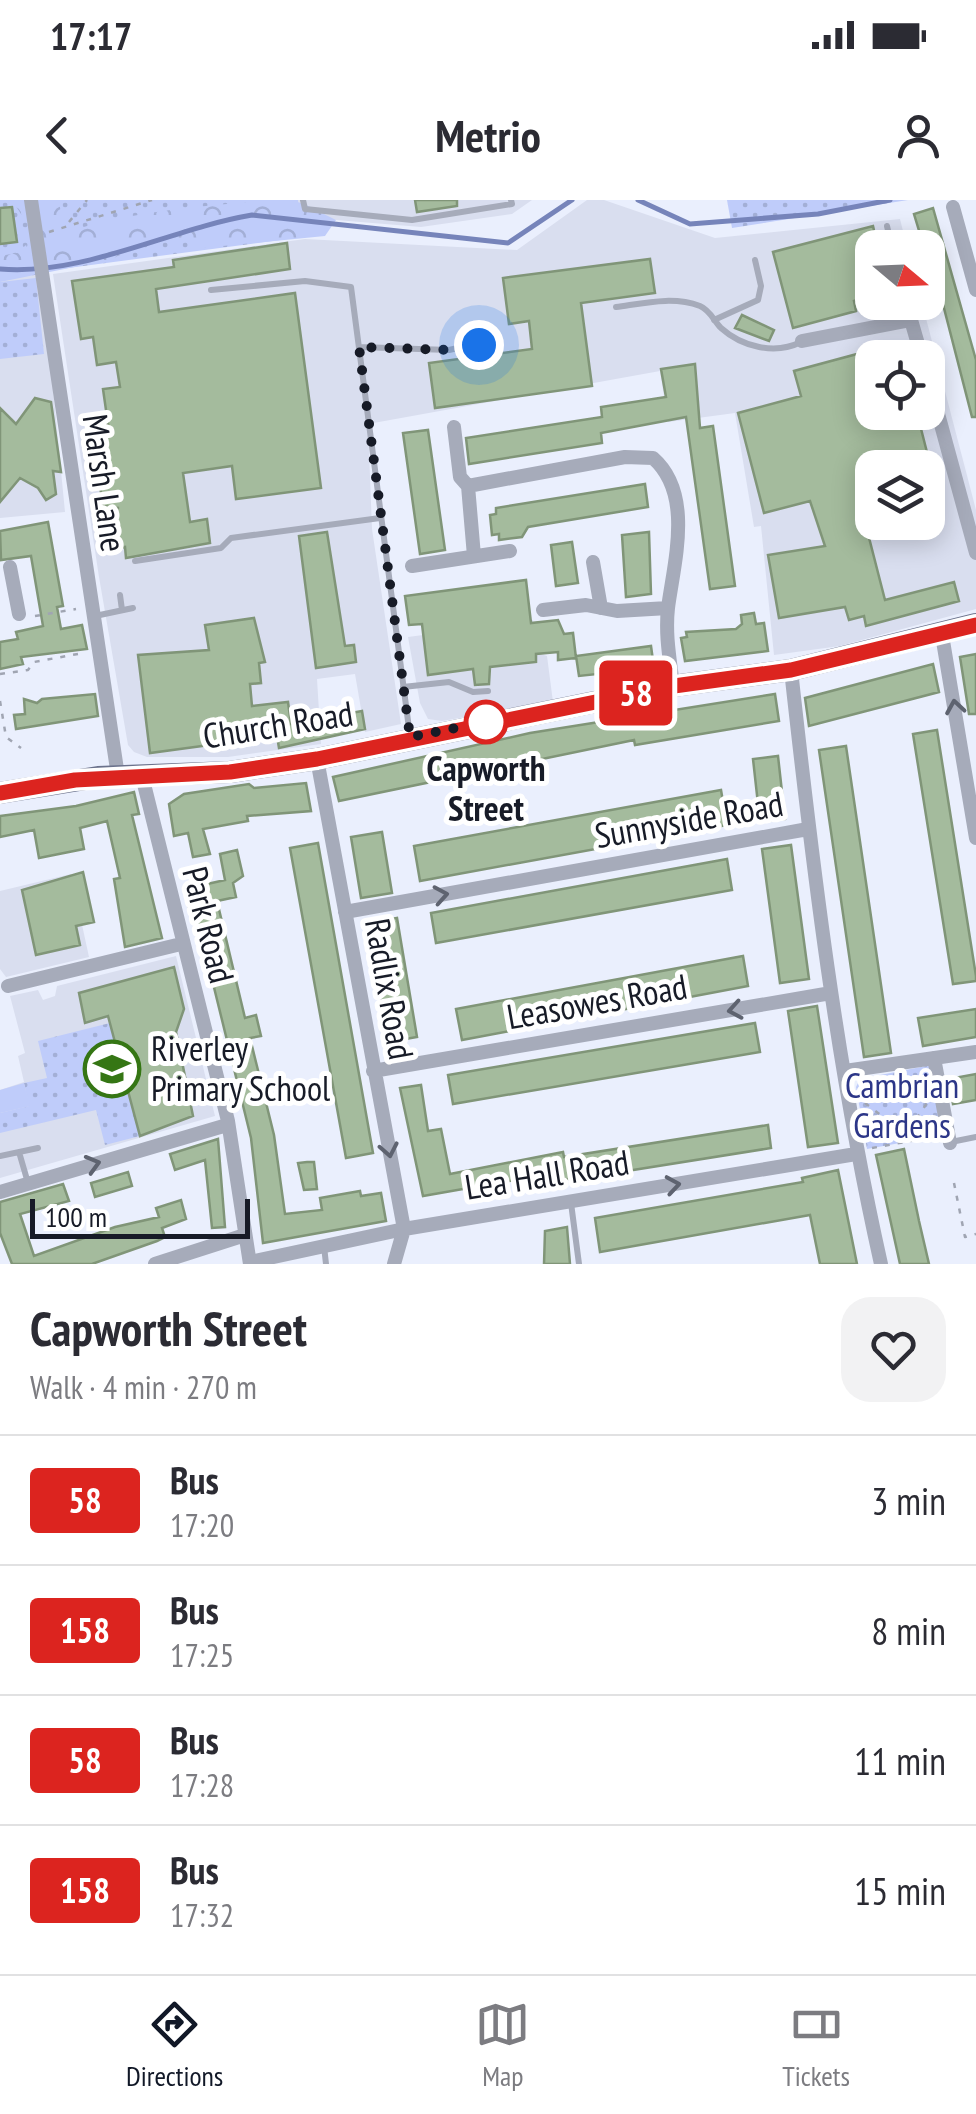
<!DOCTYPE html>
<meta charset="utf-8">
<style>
body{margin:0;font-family:"PT Sans Narrow",sans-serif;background:#f2f2f3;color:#2b2b33;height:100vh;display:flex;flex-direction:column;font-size:38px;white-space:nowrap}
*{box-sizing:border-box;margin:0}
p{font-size:32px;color:#7c7c81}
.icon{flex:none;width:55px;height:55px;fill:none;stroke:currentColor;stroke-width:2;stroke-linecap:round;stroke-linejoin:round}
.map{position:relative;height:1064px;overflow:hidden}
.panel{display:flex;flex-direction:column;background:#fff;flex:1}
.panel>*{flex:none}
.badge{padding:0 20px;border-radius:8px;font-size:35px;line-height:65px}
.needle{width:65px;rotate:109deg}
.buttons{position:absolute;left:855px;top:30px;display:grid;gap:20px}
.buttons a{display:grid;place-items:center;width:90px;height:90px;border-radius:20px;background:#fff;box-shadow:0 5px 25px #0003;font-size:50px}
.scale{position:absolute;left:30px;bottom:25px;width:220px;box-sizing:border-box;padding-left:10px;border:5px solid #171b27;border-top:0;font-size:28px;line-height:35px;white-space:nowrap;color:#171b27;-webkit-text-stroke:8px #fff;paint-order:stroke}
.you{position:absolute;width:50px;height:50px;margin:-25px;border:8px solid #fff;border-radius:50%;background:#1a73e8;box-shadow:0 0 0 15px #1a73e833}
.map>.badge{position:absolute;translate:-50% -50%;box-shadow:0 0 0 5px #fff}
.round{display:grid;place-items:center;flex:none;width:105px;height:105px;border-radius:30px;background:#f2f2f3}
.headline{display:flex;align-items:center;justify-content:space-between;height:170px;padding:0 30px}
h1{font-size:48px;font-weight:700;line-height:75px}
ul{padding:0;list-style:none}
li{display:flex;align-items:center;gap:30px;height:130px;padding:0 30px;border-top:2px solid #e1e1e2}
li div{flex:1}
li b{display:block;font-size:38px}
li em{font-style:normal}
li .badge{min-width:110px;font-weight:700;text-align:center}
.status{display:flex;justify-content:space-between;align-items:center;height:70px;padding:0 50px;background:#fff;direction:ltr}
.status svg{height:28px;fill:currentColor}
header{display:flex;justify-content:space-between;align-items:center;height:130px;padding:0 30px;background:#fff;font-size:45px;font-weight:700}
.tabs{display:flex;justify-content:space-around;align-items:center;height:140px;border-top:2px solid #e1e1e2;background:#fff;font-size:28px;color:#7c7c81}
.tabs a{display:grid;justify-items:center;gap:5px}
.tabs .active{color:#111827}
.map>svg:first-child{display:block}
</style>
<div class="status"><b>17:17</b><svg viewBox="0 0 49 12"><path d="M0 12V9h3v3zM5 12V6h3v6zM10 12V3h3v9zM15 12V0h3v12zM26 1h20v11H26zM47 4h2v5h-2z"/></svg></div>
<header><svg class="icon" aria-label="back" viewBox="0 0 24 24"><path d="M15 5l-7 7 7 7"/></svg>Metrio<svg class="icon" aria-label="person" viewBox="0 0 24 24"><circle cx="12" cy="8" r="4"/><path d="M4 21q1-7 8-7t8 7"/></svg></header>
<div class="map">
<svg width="976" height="1064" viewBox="0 0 976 1064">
<defs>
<pattern id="green-dots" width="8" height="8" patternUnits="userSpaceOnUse" patternTransform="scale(2.5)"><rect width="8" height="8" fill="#bfccfa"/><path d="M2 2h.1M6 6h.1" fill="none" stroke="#a3afd6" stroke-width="1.8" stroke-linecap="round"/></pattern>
<pattern id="forest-crowns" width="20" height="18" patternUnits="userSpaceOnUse" patternTransform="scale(2.5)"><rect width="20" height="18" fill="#bfccfa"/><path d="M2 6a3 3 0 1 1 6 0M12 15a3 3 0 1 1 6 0" fill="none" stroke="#a3afd6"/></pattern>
</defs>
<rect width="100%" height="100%" fill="#eaeffd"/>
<path fill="#d9deef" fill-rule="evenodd" d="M 298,0 L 532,0 L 512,14 L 421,27 L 300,17 Z
M 587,0 L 604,0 L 715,38 L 900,19 L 907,47 L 872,48 L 872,102 L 922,103 L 976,310 L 976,409 L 840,446 L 774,455 L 761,326 L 754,327 L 735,213 L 668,222 L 660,171 L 368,224 L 372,329 L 401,524 L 365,532 L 355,474 L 317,479 L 321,544 L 228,557 L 147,557 L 134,552 L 128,545 L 99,377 L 53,74 L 305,39 L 517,50 ZM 872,158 L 928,158 L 928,212 L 872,212 ZM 872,268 L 928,268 L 928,322 L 872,322 Z
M 42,75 L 65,312 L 0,318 L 0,76 Z
M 533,420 L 538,453 L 547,456 L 553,502 L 442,521 L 428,519 L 420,503 L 408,437 Z
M 71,674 L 89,757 L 6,777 L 0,769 L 0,691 Z
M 176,756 L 215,916 L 0,978 L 0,890 L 24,882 L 18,856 L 25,853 L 10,796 L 38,790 L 43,800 L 55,796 L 57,786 Z"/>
<path fill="url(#green-dots)" d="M 0,0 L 298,0 L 303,37 L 0,77 Z
M 727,0 L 908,0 L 732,28 Z
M 36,78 L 44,154 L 0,159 L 0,82 Z
M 110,823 L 140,936 L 105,945 L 96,910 L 0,933 L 0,913 L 29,906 L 24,883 L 47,878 L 38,841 Z
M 931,865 L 944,935 L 867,949 L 856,887 L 860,879 Z"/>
<path fill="url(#forest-crowns)" d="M 12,0 L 59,0 L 61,15 L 74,30 C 124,12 242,0 294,1 C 308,4 323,14 336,20 L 325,36 L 202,48 L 173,36 L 104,61 L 0,82 L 0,56 L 17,53 L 26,45 L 35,70 L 48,56 Z"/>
<path fill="#bfccfa" d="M 24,883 L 30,906 L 0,913 L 0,890 Z"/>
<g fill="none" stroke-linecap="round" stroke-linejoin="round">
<path stroke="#7684ba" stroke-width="5" d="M 638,0 L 690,24 L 818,14 L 890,0
M 0,69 C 85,76 169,29 252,15 L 508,43 L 572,0"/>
</g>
<path fill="#a4bb9d" stroke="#809578" stroke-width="2.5" d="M 415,0 L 457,0 L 457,6 L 417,12 Z
M 12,7 L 17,42 L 0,44 L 0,8 Z
M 933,8 L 976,160 L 976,217 L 972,217 L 928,46 L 924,47 L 914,14 Z
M 873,26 L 878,48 L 872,48 L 872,96 L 854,101 L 856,111 L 793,128 L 773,52 Z
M 287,43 L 290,69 L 156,89 L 159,112 L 295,93 L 321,288 L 236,299 L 232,266 L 183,273 L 190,322 L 207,319 L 210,343 L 126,358 L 125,347 L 109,349 L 103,311 L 119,308 L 103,306 L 91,227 L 108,224 L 103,189 L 120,187 L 116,162 L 97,165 L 93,137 L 81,139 L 72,81 L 174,67 L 173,60 Z
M 650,59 L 655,93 L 581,103 L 592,186 L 435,208 L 429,163 L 532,149 L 529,121 L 509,124 L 503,78 Z
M 742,115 L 774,130 L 769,141 L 735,128 Z
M 872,150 L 872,225 L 903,217 L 905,225 L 919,221 L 931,268 L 872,268 L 872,320 L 865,322 L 885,400 L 954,382 L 959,401 L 866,426 L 864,416 L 849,420 L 845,407 L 779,418 L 768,355 L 825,346 L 810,301 L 764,313 L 738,213 L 801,196 L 794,171 Z
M 695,164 L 700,228 L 713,226 L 735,386 L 710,389 L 686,217 L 601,233 L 602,243 L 469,264 L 466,238 L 602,217 L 601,207 L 666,197 L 661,169 Z
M 35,198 L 51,202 L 61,272 L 53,271 L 56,294 L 46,300 L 38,288 L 20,278 L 0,302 L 0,208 L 16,224 Z
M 428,230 L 445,350 L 420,354 L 403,233 Z
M 645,284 L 648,307 L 528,327 L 522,337 L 499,340 L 499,334 L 492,335 L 490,315 L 496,314 L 496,308 Z
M 48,322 L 63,406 L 57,407 L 61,429 L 82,425 L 87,449 L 21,457 L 23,464 L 0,469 L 0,442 L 18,439 L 16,432 L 43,426 L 31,356 L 1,360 L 0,331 Z
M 327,332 L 345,446 L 354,445 L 356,462 L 316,468 L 299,336 Z
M 649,332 L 651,394 L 626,397 L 622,335 Z
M 572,342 L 578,383 L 556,386 L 551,345 Z
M 526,380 L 531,423 L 558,420 L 564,434 L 573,433 L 576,458 L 558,460 L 558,452 L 536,454 L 536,462 L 490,467 L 489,484 L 475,485 L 473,469 L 428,475 L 422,424 L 409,425 L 405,396 Z
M 754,413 L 756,424 L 764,423 L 768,451 L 685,461 L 681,438 L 687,437 L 686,432 L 736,429 L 742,424 L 741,415 Z
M 254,418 L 265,462 L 259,463 L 261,483 L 250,484 L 252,506 L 288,502 L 291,524 L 362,511 L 365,529 L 279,548 L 277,536 L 150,553 L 138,455 L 209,450 L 205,425 Z
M 651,446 L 654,468 L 579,476 L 576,456 Z
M 976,454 L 976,514 L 969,514 L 960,457 Z
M 933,464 L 939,492 L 809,526 L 805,498 Z
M 95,494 L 98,516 L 16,529 L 14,515 L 25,514 L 24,499 L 37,503 L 42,499 Z
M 775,494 L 779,521 L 635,545 L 634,540 L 339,601 L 333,577 L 530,533 Z
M 937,530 L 976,776 L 976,781 L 953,784 L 913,534 Z
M 846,546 L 891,853 L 864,857 L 819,550 Z
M 778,556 L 785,619 L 760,622 L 753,559 Z
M 306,583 L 311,611 L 247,616 L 248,621 L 203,629 L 210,654 L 193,657 L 188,633 L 174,636 L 169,604 L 184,594 L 249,584 L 254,588 Z
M 721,590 L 727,625 L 420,681 L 414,646 Z
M 134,592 L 139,614 L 132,615 L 162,738 L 125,747 L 114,679 L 120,678 L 107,621 L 80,628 L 84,649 L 39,658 L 34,630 L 0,637 L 0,616 L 76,606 Z
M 382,632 L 392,693 L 361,698 L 351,637 Z
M 318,643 L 373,953 L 346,958 L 290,648 Z
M 791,645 L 809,779 L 780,783 L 762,649 Z
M 237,650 L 243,676 L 233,683 L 236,697 L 217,701 L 245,818 L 256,815 L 261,836 L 250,838 L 274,935 L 285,1014 L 322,1010 L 320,998 L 360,991 L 361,996 L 381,993 L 386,1021 L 263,1043 L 251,938 L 194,706 L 189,708 L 185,689 L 225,680 L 220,654 Z
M 727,659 L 732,690 L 436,743 L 431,713 Z
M 83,672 L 94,722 L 76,726 L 80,745 L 36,755 L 22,690 Z
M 397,718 L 417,837 L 388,842 L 368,723 Z
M 743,756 L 748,786 L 462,840 L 456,809 Z
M 174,767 L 184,809 L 176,832 L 193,916 L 140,936 L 108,816 L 85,823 L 79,793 Z
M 817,806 L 838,943 L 808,947 L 788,811 Z
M 976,809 L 976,837 L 923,846 L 918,818 Z
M 755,823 L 760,852 L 453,904 L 448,875 Z
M 976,874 L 976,900 L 953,904 L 949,879 Z
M 421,885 L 428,931 L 441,929 L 450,974 L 563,952 L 564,957 L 768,925 L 771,948 L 583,978 L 556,980 L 555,973 L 423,996 L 400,888 Z
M 218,939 L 225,1027 L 212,1028 L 205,960 L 175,970 L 170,954 Z
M 904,949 L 919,1021 L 929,1064 L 900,1064 L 876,955 Z
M 307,962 L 314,962 L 317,989 L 304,990 L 298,963 Z
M 838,970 L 857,1064 L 820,1064 L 810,1015 L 600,1052 L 595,1018 L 803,982 L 802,978 Z
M 128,972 L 132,986 L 95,997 L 91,983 Z
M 63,984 L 69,1001 L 20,1014 L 34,1056 L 115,1027 L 159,1017 L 156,1008 L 181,1000 L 186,1019 L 162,1028 L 165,1037 L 157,1041 L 92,1064 L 12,1064 L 0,1033 L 0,1002 Z
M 567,1027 L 570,1064 L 544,1064 L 545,1031 Z"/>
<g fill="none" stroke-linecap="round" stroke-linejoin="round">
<path stroke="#a0a5b2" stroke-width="2.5" stroke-dasharray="5 8" stroke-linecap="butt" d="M 69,22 L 87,0
M 49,32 L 152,0
M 35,416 L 76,409
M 0,474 L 28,470 L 34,462 L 83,453
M 0,501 L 6,537 L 21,548
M 865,903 L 899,929 L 911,927 L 927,903
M 872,948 L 933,937
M 954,983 L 965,1037 L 976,1034"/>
<path stroke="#a6abba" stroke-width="6" d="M 303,0 L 305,9 L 412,20 L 512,4 L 511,0
M 887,26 L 892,48
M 211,90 L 305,81 L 351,87 L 410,536
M 907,102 L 911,120
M 616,107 C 645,103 673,96 700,106 C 710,110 714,121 721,128 C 742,147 775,155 801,142
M 714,120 L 758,100 L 761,86 L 755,60
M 359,147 L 449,150 L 488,141
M 135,361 L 221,348 L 231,338 L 380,318
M 120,395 L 122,410
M 95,416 L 133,408
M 403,487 L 449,482 L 473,492 L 488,491
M 951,942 L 976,937
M 19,952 L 28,983
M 0,956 L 38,948
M 571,1003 L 579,1064
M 324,1046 L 326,1064"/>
<path stroke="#a6abba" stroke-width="14" d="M 31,0 L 118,576
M 953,7 L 976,90
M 802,141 L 911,120 L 922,158
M 928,177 L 976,353
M 454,227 L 460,277 L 468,286
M 474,356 L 468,286 L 625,257 L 653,258 C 694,294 674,362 668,408 C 665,435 670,460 673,486
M 593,362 L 601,408
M 412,366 L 510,351
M 10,367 L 19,414
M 543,410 L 586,405 L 617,411 L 668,408
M 942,435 L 976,638
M 791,470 C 813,670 837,868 881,1064
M 317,559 L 404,1029
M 142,576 L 228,921 L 250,1064
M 345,712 L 808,629
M 8,786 L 181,744
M 934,858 L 950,943
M 373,871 L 831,793
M 845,871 L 976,852
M 0,992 L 227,925
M 250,1062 L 404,1029 L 856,954
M 155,1064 L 245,1035
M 394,1064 L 404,1029"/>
<path stroke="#6b728c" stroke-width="22" d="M 0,593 L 98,577 L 230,572 L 317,559 L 673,486 L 791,470 L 976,424"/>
</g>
<defs><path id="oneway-chevron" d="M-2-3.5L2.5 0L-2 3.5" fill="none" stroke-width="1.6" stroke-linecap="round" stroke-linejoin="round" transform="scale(2.5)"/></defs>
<g stroke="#5e6370">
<use href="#oneway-chevron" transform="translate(955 507) rotate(-99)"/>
<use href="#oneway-chevron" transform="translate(441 695) rotate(-10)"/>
<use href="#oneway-chevron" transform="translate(735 810) rotate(170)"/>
<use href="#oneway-chevron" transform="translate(389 950) rotate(79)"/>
<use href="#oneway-chevron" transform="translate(93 964) rotate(-16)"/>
<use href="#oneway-chevron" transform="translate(673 985) rotate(-9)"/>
</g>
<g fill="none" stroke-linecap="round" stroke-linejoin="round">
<g stroke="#fff" stroke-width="22">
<path id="line" d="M 0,593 L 75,580 L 230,572 L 317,559 L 674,486 L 791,470 L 976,425"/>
</g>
<use href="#line" stroke="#dc241f" stroke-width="15"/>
<path stroke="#171b27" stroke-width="10" stroke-dasharray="0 18" d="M 479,145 L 449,150 L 359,147 L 410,537 L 486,522"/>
</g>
<defs>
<g id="school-ring" transform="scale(2.875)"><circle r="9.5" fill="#fff" stroke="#357614" stroke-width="1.5"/><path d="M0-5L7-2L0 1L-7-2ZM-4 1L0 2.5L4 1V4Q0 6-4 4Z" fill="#357614"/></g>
</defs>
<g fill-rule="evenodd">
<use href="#school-ring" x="112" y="869"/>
</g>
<circle fill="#fff" stroke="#dc241f" stroke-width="5" cx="486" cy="522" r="20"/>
<g text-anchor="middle" stroke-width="10" stroke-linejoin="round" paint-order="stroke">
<g font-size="35" fill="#171b27" stroke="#fff">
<text transform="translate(104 283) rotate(82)" y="12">Marsh Lane</text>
<text transform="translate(278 525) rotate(-9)" y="12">Church Road</text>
<text transform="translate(689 620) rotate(-10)" y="12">Sunnyside Road</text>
<text transform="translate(208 725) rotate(76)" y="12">Park Road</text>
<text transform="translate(389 789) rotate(80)" y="12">Radlix Road</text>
<text transform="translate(597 802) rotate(-10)" y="12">Leasowes Road</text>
<text transform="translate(547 975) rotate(-9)" y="12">Lea Hall Road</text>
</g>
<g font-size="35" font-weight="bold" fill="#171b27" stroke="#fff">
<text x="486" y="581">Capworth<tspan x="486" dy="40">Street</tspan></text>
</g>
<g font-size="35" fill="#171b27" stroke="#fff" text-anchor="start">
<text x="151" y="861">Riverley<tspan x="151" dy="40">Primary School</tspan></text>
</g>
<g font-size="35" fill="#2c3688" stroke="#fff">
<text x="902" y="898">Cambrian<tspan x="902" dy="40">Gardens</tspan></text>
</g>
</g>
</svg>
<div class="buttons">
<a><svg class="needle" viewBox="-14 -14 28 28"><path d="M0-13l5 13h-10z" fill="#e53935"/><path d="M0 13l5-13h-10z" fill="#7c7c81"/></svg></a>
<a><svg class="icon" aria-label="locate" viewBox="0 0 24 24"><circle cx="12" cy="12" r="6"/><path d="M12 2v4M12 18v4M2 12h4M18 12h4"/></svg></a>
<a><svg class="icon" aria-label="layers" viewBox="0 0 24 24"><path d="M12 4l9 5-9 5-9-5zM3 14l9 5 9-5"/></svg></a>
</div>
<div class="scale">100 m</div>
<div class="you" style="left:479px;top:145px"></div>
<b class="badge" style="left:636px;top:493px;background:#dc241f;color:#fff">58</b>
</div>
<section class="panel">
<div class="headline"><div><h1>Capworth Street</h1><p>Walk · 4 min · 270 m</p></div><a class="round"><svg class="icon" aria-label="heart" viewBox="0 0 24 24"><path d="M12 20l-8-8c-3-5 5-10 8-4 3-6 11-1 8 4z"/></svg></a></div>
<ul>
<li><span class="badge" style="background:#dc241f;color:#fff">58</span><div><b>Bus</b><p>17:20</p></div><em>3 min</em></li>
<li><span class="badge" style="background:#dc241f;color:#fff">158</span><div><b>Bus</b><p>17:25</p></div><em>8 min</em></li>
<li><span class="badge" style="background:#dc241f;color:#fff">58</span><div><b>Bus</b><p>17:28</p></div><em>11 min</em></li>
<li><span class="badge" style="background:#dc241f;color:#fff">158</span><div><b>Bus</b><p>17:32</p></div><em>15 min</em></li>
</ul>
</section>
<nav class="tabs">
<a class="active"><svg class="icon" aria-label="directions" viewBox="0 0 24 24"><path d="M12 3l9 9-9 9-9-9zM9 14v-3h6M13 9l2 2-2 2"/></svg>Directions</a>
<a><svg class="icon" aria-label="map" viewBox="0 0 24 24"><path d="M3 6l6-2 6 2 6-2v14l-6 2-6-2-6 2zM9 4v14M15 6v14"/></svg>Map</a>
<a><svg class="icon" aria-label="tickets" viewBox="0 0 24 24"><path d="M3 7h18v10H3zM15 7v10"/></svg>Tickets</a>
</nav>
